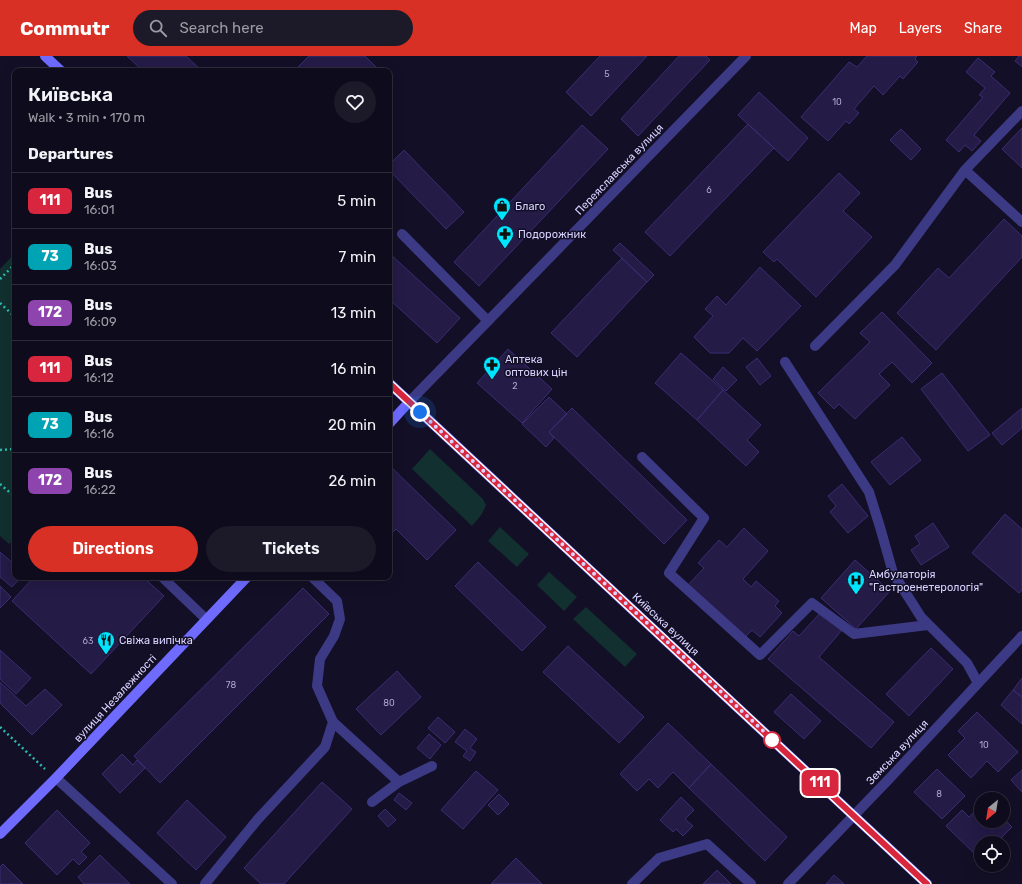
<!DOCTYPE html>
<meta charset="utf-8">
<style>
body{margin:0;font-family:Rubik,sans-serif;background:#1c1929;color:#f1f3f6;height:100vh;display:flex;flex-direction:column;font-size:15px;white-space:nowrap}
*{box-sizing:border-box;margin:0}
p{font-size:13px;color:#9b9ba3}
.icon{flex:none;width:22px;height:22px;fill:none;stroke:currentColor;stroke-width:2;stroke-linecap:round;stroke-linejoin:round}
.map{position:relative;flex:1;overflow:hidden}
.sheet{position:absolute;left:12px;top:12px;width:380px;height:512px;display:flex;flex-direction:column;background:#0e0b1c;border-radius:8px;box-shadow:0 4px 16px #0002,0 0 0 1px #2e2b3b}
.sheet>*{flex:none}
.badge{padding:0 8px;border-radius:6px;font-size:14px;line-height:26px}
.needle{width:26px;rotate:210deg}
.controls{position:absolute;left:974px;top:736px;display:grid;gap:8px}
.controls a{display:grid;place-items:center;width:36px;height:36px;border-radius:50%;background:#0e0b1c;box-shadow:0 4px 16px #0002,0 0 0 1px #2e2b3b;font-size:20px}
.you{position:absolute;width:20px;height:20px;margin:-10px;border:3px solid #fff;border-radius:50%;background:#1a73e8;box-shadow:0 0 0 6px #1a73e833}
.map>.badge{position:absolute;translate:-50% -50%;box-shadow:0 0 0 2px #fff}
h2{padding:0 16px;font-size:15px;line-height:36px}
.round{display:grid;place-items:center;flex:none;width:42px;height:42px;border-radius:21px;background:#1c1929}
.headline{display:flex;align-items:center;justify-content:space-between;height:68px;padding:0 16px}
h1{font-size:19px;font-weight:600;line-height:30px}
.cta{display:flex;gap:8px;margin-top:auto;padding:8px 16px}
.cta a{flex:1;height:46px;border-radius:24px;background:#d93025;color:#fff;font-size:16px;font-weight:600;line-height:46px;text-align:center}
.cta a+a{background:#1c1929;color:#f1f3f6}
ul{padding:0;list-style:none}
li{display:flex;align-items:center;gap:12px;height:56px;padding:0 16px;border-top:1px solid #2e2b3b}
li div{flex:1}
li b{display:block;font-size:15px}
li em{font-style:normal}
li .badge{min-width:44px;font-weight:700;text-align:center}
header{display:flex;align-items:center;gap:24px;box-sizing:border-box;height:56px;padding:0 20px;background:#d93025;color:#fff}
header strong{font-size:19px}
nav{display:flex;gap:22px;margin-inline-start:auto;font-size:14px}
.search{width:280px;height:36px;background:#1c1929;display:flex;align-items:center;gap:10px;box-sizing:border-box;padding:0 14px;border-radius:22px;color:#9b9ba3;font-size:15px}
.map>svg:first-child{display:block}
</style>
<header>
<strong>Commutr</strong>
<div class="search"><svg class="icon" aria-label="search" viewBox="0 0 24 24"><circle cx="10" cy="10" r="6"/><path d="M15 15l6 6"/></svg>Search here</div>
<nav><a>Map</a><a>Layers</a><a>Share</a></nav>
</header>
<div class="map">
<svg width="1022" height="828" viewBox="0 0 1022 828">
<rect width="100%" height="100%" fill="#130f26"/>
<path fill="#12302f" d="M 15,197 L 15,482 L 9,488 L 0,480 L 0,213 Z
M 430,393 L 483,443 L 486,449 L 482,458 L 472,470 L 412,413 Z
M 500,471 L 529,498 L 517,511 L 488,485 Z
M 549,516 L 577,541 L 564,555 L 537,529 Z
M 586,551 L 637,598 L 625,611 L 573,563 Z"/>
<path fill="#241b47" stroke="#3b2d73" d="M 127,0 L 186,0 L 202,15 L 143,15 Z
M 309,0 L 365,0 L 380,15 L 294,15 Z
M 600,0 L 647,0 L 591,60 L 566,36 Z
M 679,0 L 706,0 L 710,4 L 638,80 L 621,63 Z
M 867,0 L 917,0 L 915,3 L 918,6 L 903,23 L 900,20 L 883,39 L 874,30 L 854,53 L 859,57 L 849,68 L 846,65 L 828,85 L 801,61 L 849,6 L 857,11 Z
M 1019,0 L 1022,0 L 1022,11 L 1015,5 Z
M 978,2 L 995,16 L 991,20 L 1010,37 L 974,79 L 981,85 L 972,95 L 965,89 L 959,96 L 946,84 L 983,41 L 979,39 L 985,32 L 966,16 Z
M 759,36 L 808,82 L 788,105 L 738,59 Z
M 748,68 L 774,92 L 670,200 L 645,176 Z
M 582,69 L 608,93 L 479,230 L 454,206 Z
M 1022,72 L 1022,112 L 1002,93 Z
M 901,73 L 921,93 L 911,104 L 890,84 Z
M 404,94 L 464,156 L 446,173 L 389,114 L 389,109 Z
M 839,117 L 860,137 L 843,155 L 872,181 L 816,241 L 777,203 L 774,206 L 763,196 Z
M 1004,163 L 1022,180 L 1022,201 L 936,294 L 897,257 L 938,212 L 949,222 Z
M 620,187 L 654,219 L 647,226 L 613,194 Z
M 389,197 L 460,262 L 437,287 L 389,243 Z
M 622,202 L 647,226 L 577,301 L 551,277 Z
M 760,211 L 801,250 L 757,295 L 743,282 L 729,297 L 710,297 L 694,281 L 713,260 L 705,253 L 717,240 L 726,249 Z
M 882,256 L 932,307 L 912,327 L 892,306 L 879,318 L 890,329 L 855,363 L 839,348 L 834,353 L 818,337 L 870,286 L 860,277 Z
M 508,293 L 552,333 L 522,367 L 477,327 Z
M 681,297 L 723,334 L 697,364 L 655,327 Z
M 757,302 L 771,320 L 760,329 L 746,311 Z
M 723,311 L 737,324 L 726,335 L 713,323 Z
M 942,317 L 990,379 L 968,395 L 921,333 Z
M 723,334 L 761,369 L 747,384 L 759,396 L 746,410 L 697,364 Z
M 549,341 L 567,358 L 549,376 L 554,382 L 546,391 L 522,368 Z
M 572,352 L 687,464 L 664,488 L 549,376 Z
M 1022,352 L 1022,372 L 1002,389 L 992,377 Z
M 902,381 L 921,404 L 890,429 L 871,406 Z
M 390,410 L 456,474 L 427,504 L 396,473 L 389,480 Z
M 842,428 L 868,460 L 848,477 L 830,456 L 836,450 L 828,440 Z
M 1005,458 L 1022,473 L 1022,534 L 1019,537 L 972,497 Z
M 933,467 L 949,491 L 921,509 L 911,494 L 920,488 L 915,480 Z
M 744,472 L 768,495 L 743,523 L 751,531 L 756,525 L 779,545 L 775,550 L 782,557 L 760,581 L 752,574 L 745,581 L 688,529 L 704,512 L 698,507 L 719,484 L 727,491 Z
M 0,496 L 15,509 L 15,521 L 21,521 L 12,531 L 0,521 Z
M 855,504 L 890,535 L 856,573 L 821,542 Z
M 478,506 L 546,571 L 522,595 L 455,530 Z
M 34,521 L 143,521 L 164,540 L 91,618 L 12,545 Z
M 0,530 L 11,541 L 0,552 Z
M 303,532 L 329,558 L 160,727 L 134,700 Z
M 821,556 L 842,574 L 819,601 L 894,666 L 871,692 L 768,603 L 793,575 L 799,580 Z
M 568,590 L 644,661 L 619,687 L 543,616 Z
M 931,592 L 953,613 L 909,660 L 886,638 Z
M 0,594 L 31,622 L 16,638 L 0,623 Z
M 397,615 L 421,641 L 381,679 L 356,653 Z
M 1022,622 L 1022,641 L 1013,634 Z
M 0,626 L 26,650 L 45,633 L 62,649 L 32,679 L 0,647 Z
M 1013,634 L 1022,641 L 1022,668 L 1001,649 Z
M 791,638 L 821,665 L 804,683 L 774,656 Z
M 977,656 L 1018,696 L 998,716 L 987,705 L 971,722 L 948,699 L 965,682 L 958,675 Z
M 438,661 L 455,676 L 445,687 L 428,672 Z
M 668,667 L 711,708 L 689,732 L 673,716 L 658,732 L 649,723 L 637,735 L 620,718 Z
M 465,673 L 477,683 L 470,692 L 476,696 L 470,705 L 463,700 L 467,695 L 455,686 Z
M 429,678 L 441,689 L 430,703 L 417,692 Z
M 122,698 L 133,709 L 137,704 L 145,712 L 120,737 L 102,718 Z
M 711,708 L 787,781 L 765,805 L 689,732 Z
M 937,713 L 965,740 L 942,763 L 914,736 Z
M 1022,714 L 1022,736 L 1011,724 Z
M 476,715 L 498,734 L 463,773 L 441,754 Z
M 322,726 L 352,753 L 284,828 L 261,828 L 244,812 Z
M 399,737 L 412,747 L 406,754 L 394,744 Z
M 499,738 L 509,748 L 498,759 L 488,749 Z
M 681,741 L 694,754 L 685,763 L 693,770 L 683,780 L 676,773 L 673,776 L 660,764 Z
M 187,744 L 226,781 L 196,814 L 157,777 Z
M 981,750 L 981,765 L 1003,765 L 1003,762 L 1012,771 L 996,787 L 981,787 L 981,802 L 980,803 L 946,770 L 962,754 L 969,761 Z
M 385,753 L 396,764 L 388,771 L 378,760 Z
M 57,754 L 90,787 L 81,796 L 87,801 L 79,809 L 73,803 L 57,819 L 25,787 Z
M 100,799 L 130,828 L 84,828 L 78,821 Z
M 516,802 L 542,828 L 491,828 Z
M 3,808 L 23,828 L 0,828 L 0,811 Z
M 717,814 L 731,828 L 703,828 Z
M 834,819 L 844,828 L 826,828 Z"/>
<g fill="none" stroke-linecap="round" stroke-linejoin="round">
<path stroke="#2fb8b0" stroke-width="2.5" stroke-dasharray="2 3" stroke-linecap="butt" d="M 0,223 L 15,208
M 0,247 L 15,261
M 0,394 L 15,393
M 0,428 L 15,441
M 0,671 L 45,713"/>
<path stroke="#3d3a85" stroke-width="10" d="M 1022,55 L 965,114 L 1022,166
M 402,178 L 488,265
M 815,290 L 895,209 L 965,114
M 642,401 L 704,462 L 669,517 L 760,599 L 812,547 L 854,578 L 928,569
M 162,521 L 206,563
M 632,828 L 659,802 L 707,788 L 751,828"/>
<path stroke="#3d3a85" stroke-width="10" d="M 785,306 L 869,436 L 880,471 L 893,517 L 921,561 L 967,607 L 978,627
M 409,346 L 746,0
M 312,521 L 337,545 L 340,563 L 334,580 L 320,603 L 317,630 L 333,666 L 399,726
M 56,722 L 172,828
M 372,746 L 399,726 L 432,710
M 205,828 L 258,763 L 325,691 L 333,666
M 788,828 L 889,723 L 1022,580"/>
<path stroke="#6f6bff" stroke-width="10" d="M 45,0 L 61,15
M 389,327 L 927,828
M 389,368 L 409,346
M 0,778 L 56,722 L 247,521"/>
</g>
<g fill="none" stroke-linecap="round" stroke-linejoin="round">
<g stroke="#fff" stroke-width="9">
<path id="line" d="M 389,327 L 927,828"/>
</g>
<use href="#line" stroke="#d7263d" stroke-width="6"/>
<path stroke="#d9d4ff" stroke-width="4" stroke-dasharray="0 7.2" d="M 420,356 L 774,685 L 772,684"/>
</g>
<defs>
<g id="shop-pin" transform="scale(0.9)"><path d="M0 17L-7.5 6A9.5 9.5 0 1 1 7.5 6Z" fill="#00e5ff" stroke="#130f26"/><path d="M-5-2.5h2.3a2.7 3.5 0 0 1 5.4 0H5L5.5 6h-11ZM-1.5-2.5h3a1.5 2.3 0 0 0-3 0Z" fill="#111"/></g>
<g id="pharmacy-pin" transform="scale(0.9)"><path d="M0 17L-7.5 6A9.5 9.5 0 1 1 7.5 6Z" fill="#00e5ff" stroke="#130f26"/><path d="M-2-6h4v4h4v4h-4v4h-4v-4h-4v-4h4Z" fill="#111"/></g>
<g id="hospital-pin" transform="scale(0.9)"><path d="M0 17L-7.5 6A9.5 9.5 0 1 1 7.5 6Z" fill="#00e5ff" stroke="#130f26"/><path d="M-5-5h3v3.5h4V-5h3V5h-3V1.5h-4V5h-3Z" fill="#111"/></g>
<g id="restaurant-pin" transform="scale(0.9)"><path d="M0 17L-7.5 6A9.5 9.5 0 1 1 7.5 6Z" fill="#00e5ff" stroke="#130f26"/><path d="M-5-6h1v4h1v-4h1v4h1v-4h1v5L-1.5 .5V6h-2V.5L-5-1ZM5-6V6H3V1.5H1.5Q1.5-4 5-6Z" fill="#111"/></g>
</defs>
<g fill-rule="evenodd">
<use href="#shop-pin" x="502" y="150"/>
<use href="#pharmacy-pin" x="505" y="178"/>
<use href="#pharmacy-pin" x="492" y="309"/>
<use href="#hospital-pin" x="856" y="524"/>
<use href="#restaurant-pin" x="106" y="584"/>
</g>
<circle fill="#fff" stroke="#d7263d" stroke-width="2" cx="772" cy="684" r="8"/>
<g text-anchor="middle" stroke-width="3" stroke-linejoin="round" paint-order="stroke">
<g font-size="9" fill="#aca6d1">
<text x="607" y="21">5</text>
<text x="837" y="49">10</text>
<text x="709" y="137">6</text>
<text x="515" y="333">2</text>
<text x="88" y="588">63</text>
<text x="231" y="632">78</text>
<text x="389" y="650">80</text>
<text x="984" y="692">10</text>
<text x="939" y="741">8</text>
</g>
<g font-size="11" fill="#d9d4ff" stroke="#130f26">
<text transform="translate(619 113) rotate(-46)" y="4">Переяславська вулиця</text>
<text transform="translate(666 568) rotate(43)" y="4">Київська вулиця</text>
<text transform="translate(115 642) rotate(-47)" y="4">вулиця Незалежності</text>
<text transform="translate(897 696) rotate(-47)" y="4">Земська вулиця</text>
</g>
<g font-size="11" fill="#d9d4ff" stroke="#130f26" text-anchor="start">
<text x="515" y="154">Благо</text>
<text x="518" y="182">Подорожник</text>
<text x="505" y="307">Аптека<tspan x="505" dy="13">оптових цін</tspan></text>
<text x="869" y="522">Амбулаторія<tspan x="869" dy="13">"Гастроенетерологія"</tspan></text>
<text x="119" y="588">Свіжа випічка</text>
</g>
</g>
</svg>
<div class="controls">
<a><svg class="needle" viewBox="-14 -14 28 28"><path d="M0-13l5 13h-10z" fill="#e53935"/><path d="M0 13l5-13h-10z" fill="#9b9ba3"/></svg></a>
<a><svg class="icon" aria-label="locate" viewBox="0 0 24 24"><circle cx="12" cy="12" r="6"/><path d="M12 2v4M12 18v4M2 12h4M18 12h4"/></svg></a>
</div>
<div class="you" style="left:420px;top:356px"></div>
<b class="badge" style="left:820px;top:727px;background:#d7263d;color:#fff">111</b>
<section class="sheet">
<div class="headline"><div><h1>Київська</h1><p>Walk · 3 min · 170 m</p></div><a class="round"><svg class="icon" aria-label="heart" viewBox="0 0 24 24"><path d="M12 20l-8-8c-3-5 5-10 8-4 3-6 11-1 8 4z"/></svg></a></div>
<h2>Departures</h2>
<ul>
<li><span class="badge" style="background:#d7263d;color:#fff">111</span><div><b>Bus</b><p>16:01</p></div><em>5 min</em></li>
<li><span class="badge" style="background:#00a3b4;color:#fff">73</span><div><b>Bus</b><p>16:03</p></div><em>7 min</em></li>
<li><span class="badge" style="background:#8e44ad;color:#fff">172</span><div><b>Bus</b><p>16:09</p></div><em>13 min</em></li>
<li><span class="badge" style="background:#d7263d;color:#fff">111</span><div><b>Bus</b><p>16:12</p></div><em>16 min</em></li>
<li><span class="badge" style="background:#00a3b4;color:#fff">73</span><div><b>Bus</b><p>16:16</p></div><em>20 min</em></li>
<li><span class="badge" style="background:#8e44ad;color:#fff">172</span><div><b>Bus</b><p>16:22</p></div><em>26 min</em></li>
</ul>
<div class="cta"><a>Directions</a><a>Tickets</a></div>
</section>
</div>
